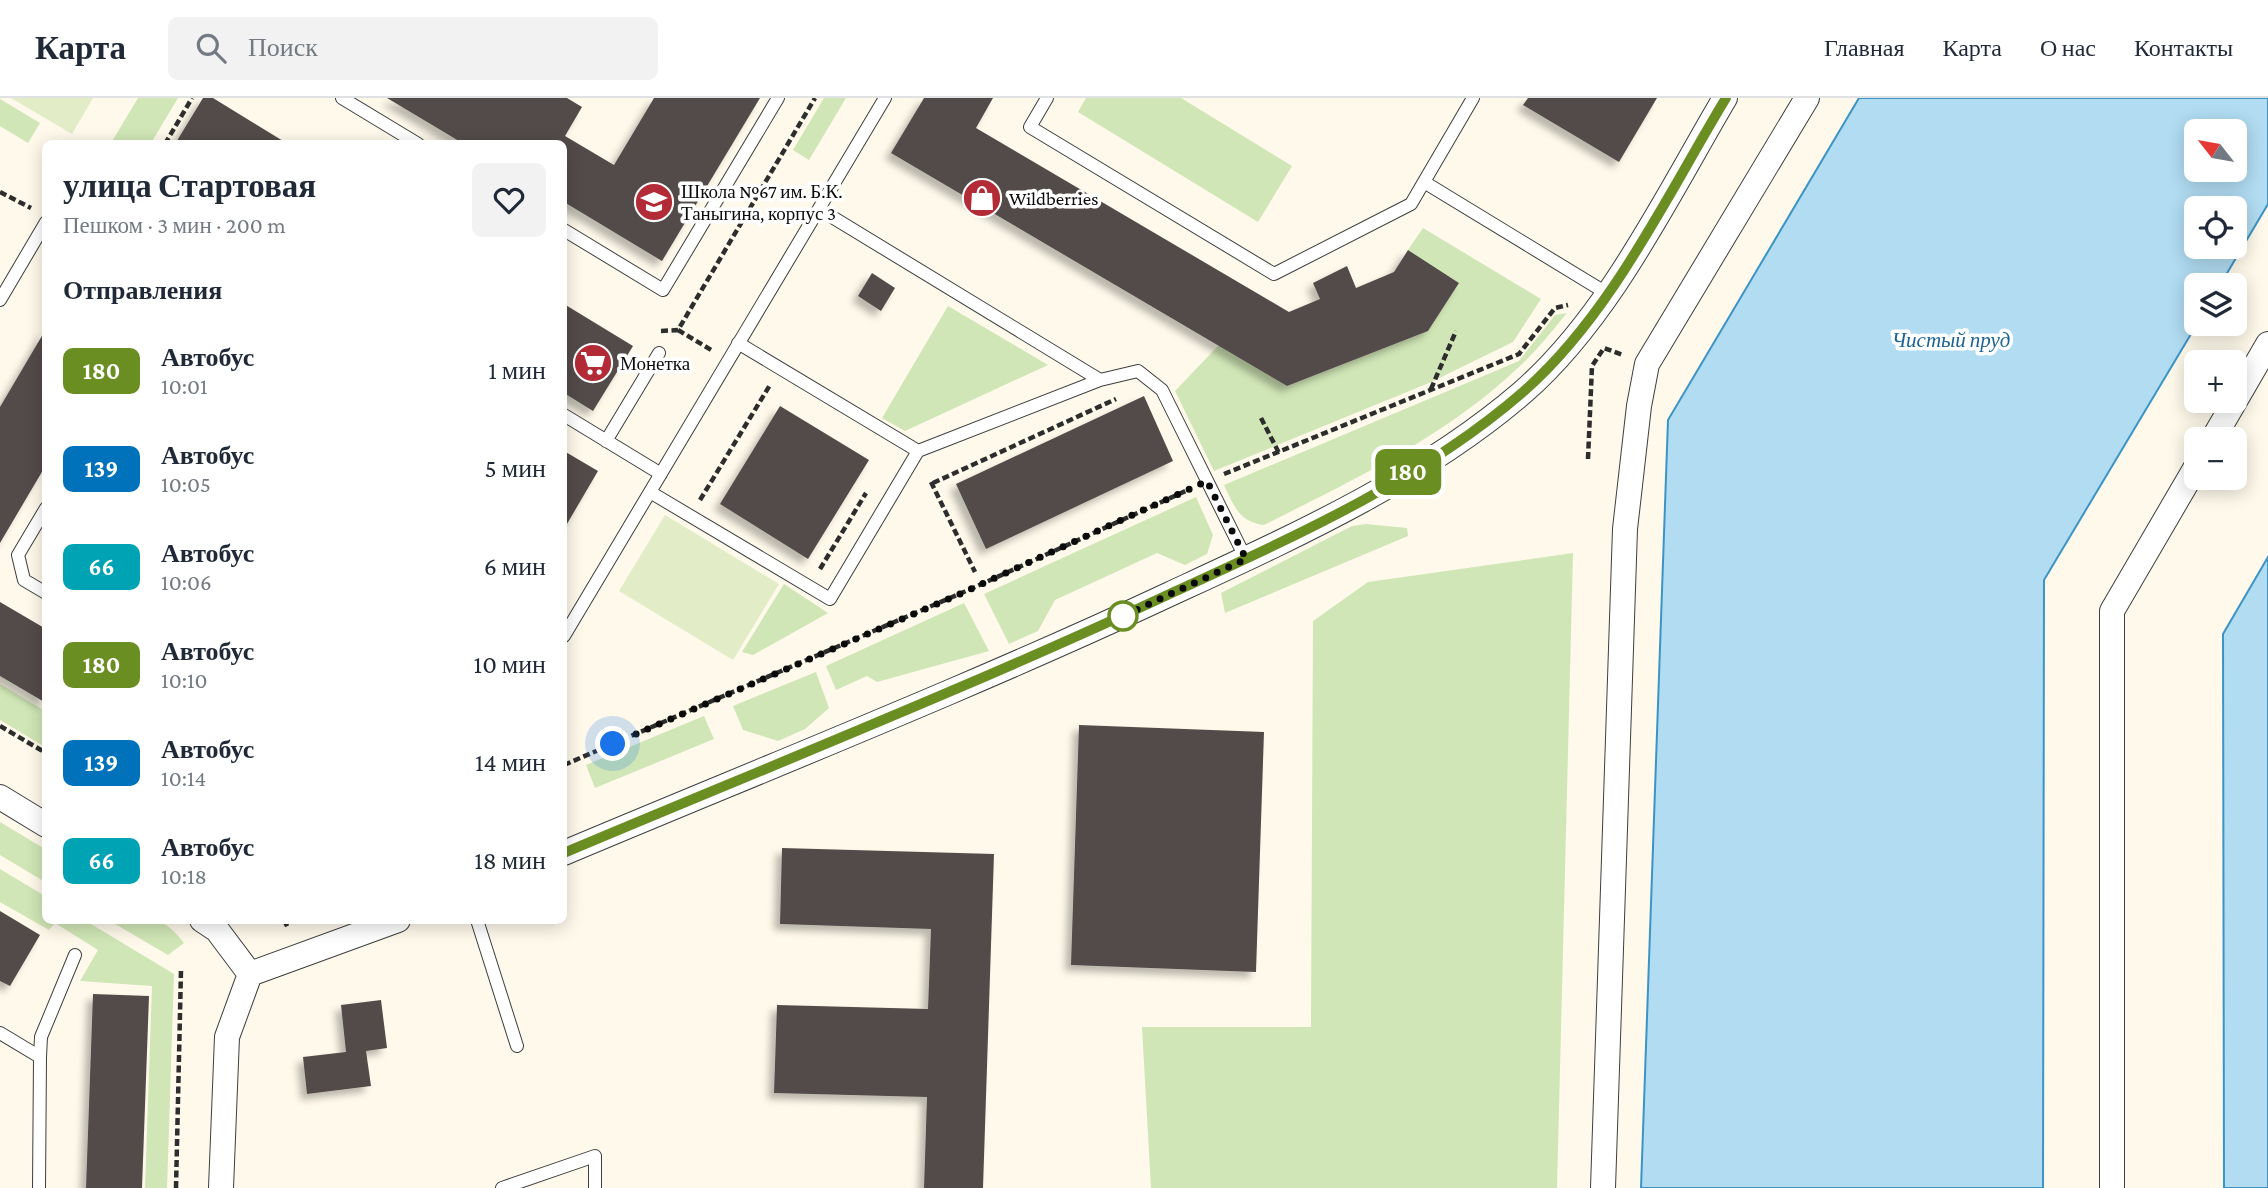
<!DOCTYPE html>
<html lang="ru">
<meta charset="utf-8">
<style>
body{margin:0;font-family:"Crimson Pro",serif;background:#f2f2f3;color:#1f2937;height:100vh;display:flex;flex-direction:column;font-size:26px;white-space:nowrap}
*{box-sizing:border-box;margin:0}
p{font-size:23px;color:#747a83}
.icon{flex:none;width:38px;height:38px;fill:none;stroke:currentColor;stroke-width:2;stroke-linecap:round;stroke-linejoin:round}
.map{position:relative;flex:1;overflow:hidden}
.side{position:absolute;left:42px;top:42px;width:525px;height:784px;display:flex;flex-direction:column;background:#fff;border-radius:10px;box-shadow:0 4px 18px #0003}
.side>*{flex:none}
.badge{padding:0 14px;border-radius:10px;font-size:24px;line-height:46px}
.needle{width:46px;rotate:301deg}
.controls{position:absolute;left:2184px;top:21px;display:grid;gap:14px}
.controls a{display:grid;place-items:center;width:63px;height:63px;border-radius:10px;background:#fff;box-shadow:0 4px 18px #0003;font-size:35px}
.you{position:absolute;width:35px;height:35px;margin:-18px;border:5px solid #fff;border-radius:50%;background:#1a73e8;box-shadow:0 0 0 10px #1a73e833}
.map>.badge{position:absolute;translate:-50% -50%;box-shadow:0 0 0 4px #fff}
h2{padding:0 21px;font-size:26px;line-height:63px}
.round{display:grid;place-items:center;flex:none;width:74px;height:74px;border-radius:10px;background:#f2f2f3}
.head{display:flex;align-items:center;justify-content:space-between;height:119px;padding:0 21px}
h1{font-size:33px;font-weight:800;line-height:52px}
ul{padding:0;list-style:none}
li{display:flex;align-items:center;gap:21px;height:98px;padding:0 21px}
li div{flex:1}
li b{display:block;font-size:26px}
li em{font-style:normal}
li .badge{min-width:77px;font-weight:700;text-align:center}
header{display:flex;align-items:center;gap:42px;box-sizing:border-box;height:98px;padding:0 35px;background:#fff;border-bottom:2px solid #e0e1e3}
header strong{font-size:33px}
nav{display:flex;gap:38px;margin-inline-start:auto;font-size:24px}
.search{width:490px;height:63px;background:#f2f2f3;display:flex;align-items:center;gap:18px;box-sizing:border-box;padding:0 24px;border-radius:10px;color:#747a83;font-size:26px}
.map>svg:first-child{display:block}
</style>
<header>
<strong>Карта</strong>
<div class="search"><svg class="icon" aria-label="search" viewBox="0 0 24 24"><circle cx="10" cy="10" r="6"/><path d="M15 15l6 6"/></svg>Поиск</div>
<nav><a>Главная</a><a>Карта</a><a>О нас</a><a>Контакты</a></nav>
</header>
<div class="map">
<svg width="2268" height="1090" viewBox="0 0 2268 1090">
<defs>
<filter id="shadow"><feDropShadow dx="-6" dy="6" stdDeviation="3.5" flood-color="#0004"/></filter>
</defs>
<rect width="100%" height="100%" fill="#fef9ea"/>
<path fill="#d0e6b6" d="M 138,0 L 178,0 L 151,45 L 111,45 Z
M 824,0 L 846,0 L 809,62 L 793,52 Z
M 1086,0 L 1181,0 L 1292,68 L 1258,124 L 1078,14 Z
M 0,1 L 40,25 L 28,45 L 0,28 Z
M 1423,130 L 1541,201 L 1513,244 L 1429,285 L 1214,373 L 1175,293 L 1219,247 L 1287,288 L 1428,233 L 1459,185 L 1408,152 Z
M 948,208 L 1048,267 L 905,333 L 882,320 Z
M 1567,215 C 1552,233 1538,251 1521,267 C 1447,338 1355,381 1264,427 C 1239,424 1234,408 1224,387 L 1519,263 L 1555,217 Z
M 1196,399 L 1213,437 L 1207,456 L 1185,467 L 1157,455 L 1055,502 L 1038,533 L 1009,546 L 984,496 Z
M 1366,426 L 1407,430 L 1408,438 L 1225,515 L 1221,495 L 1352,428 Z
M 1573,455 L 1557,1090 L 1151,1090 L 1142,929 L 1311,929 L 1313,523 L 1368,484 Z
M 784,486 L 828,515 L 753,557 L 742,554 Z
M 964,505 L 989,553 L 877,584 L 867,578 L 836,592 L 826,568 Z
M 816,574 L 829,610 L 805,631 L 778,643 L 743,632 L 733,608 Z
M 0,586 L 45,613 L 45,649 L 0,622 Z
M 704,618 L 714,641 L 595,690 L 586,667 Z
M 0,724 L 45,751 L 45,784 L 0,757 Z
M 0,771 L 45,798 L 46,822 L 86,823 L 174,876 L 167,1090 L 145,1090 L 152,888 L 80,883 L 98,852 L 55,825 L 49,832 L 0,804 Z
M 110,823 C 146,822 161,814 184,845 L 168,857 Z"/>
<path fill="#e2edc7" d="M 11,0 L 93,0 L 72,36 Z
M 665,417 L 779,486 L 733,562 L 619,493 Z"/>
<path fill="#b1dcf2" stroke="#3c94c6" stroke-width="2" fill-rule="evenodd" d="M 1859,0 L 2268,0 L 2268,106 L 2220,187 L 2196,187 L 2197,226 L 2044,482 L 2043,1090 L 1641,1090 L 1668,322 ZM 2196,33 L 2235,33 L 2235,72 L 2196,72 ZM 2196,110 L 2235,110 L 2235,149 L 2196,149 Z
M 2268,459 L 2268,1090 L 2224,1090 L 2223,536 Z"/>
<path fill="#534c48" filter="url(#shadow)" d="M 203,0 L 213,0 L 288,46 L 175,46 Z
M 387,0 L 567,0 L 582,9 L 565,38 L 614,67 L 654,0 L 760,0 L 662,163 L 564,104 L 564,46 L 464,46 Z
M 924,0 L 993,0 L 976,30 L 1289,214 L 1320,201 L 1313,185 L 1347,168 L 1356,190 L 1394,174 L 1408,152 L 1459,185 L 1428,233 L 1287,288 L 891,55 Z
M 1528,0 L 1657,0 L 1619,64 L 1523,7 Z
M 872,175 L 895,190 L 881,213 L 858,198 Z
M 564,206 L 633,248 L 593,313 L 564,295 Z
M 46,231 L 46,367 L 0,445 L 0,309 Z
M 1144,298 L 1173,363 L 986,451 L 956,386 Z
M 780,308 L 869,362 L 808,461 L 720,406 Z
M 564,353 L 598,373 L 564,431 Z
M 0,504 L 46,531 L 46,605 L 0,578 Z
M 1079,627 L 1264,634 L 1256,874 L 1071,867 Z
M 782,750 L 994,756 L 983,1090 L 924,1090 L 927,999 L 774,995 L 777,907 L 928,911 L 931,831 L 780,826 Z
M 0,813 L 40,837 L 10,888 L 0,883 Z
M 93,896 L 149,898 L 142,1090 L 86,1090 Z
M 381,902 L 387,950 L 366,953 L 371,988 L 307,996 L 303,959 L 346,954 L 341,907 Z"/>
<g fill="none" stroke-linecap="round" stroke-linejoin="round">
<g stroke="#3e3e3e" stroke-width="14">
<path id="service" d="M 342,0 L 418,46
M 1047,0 L 1030,29 L 1274,176 L 1411,106 L 1473,0
M 1424,84 L 1608,196
M 819,111 L 1100,282 L 1138,273 L 1162,292 L 1246,461
M 564,132 L 663,192 L 778,0
M 0,202 L 46,124
M 564,317 L 661,376
M 606,343 L 659,255
M 918,353 L 1100,282
M 650,394 L 830,501 L 918,353 L 738,245
M 46,410 L 18,457 L 24,482 L 46,495
M 564,538 L 885,0
M 477,822 L 517,948
M 0,935 L 40,959 L 39,1090
M 40,959 L 41,939 L 75,857
M 502,1090 L 595,1058 L 595,1090"/>
</g>
<g stroke="#3e3e3e" stroke-width="26">
<path id="minor" d="M 2213,341 L 2268,246
M 0,699 L 46,727
M 564,755 C 766,670 971,589 1170,496 C 1291,440 1421,382 1523,294 C 1609,219 1667,98 1725,0
M 202,822 L 217,832 L 250,876
M 250,876 L 398,822
M 221,1090 L 227,939 L 250,876
M 1603,1090 L 1625,431 L 1639,308 L 1647,266 L 1807,0
M 2112,1090 L 2112,513 L 2196,369"/>
</g>
<path stroke="#2d2d2d" stroke-width="4.5" stroke-dasharray="7 3.5" stroke-linecap="butt" d="M 165,46 L 192,0
M 0,94 L 31,110
M 678,232 L 713,253
M 661,233 L 678,232 L 815,0
M 1431,291 L 1456,233
M 1261,320 L 1279,355
M 1588,361 L 1592,268 L 1604,250 L 1623,257
M 1224,376 L 1519,256 L 1555,210 L 1568,207
M 931,384 L 975,474
M 933,385 L 1116,301
M 700,402 L 770,287
M 820,471 L 866,395
M 0,628 L 46,655
M 564,667 L 973,490 L 1190,391
M 284,822 L 288,830
M 176,1090 L 181,872"/>
<use href="#service" stroke="#fff" stroke-width="12"/>
<use href="#minor" stroke="#fff" stroke-width="24"/>
</g>
<g fill="none" stroke-linecap="round" stroke-linejoin="round">
<g stroke="#fff" stroke-width="16">
<path id="line" d="M 564,755 C 768,669 975,587 1176,493 C 1296,438 1423,381 1523,294 C 1611,217 1666,99 1726,0"/>
</g>
<use href="#line" stroke="#6b8e23" stroke-width="10"/>
<path stroke="#0b0b0b" stroke-width="7" stroke-dasharray="0 12.6" d="M 613,646 L 962,495 L 1207,383 L 1246,461 L 1123,518"/>
</g>
<defs>
<g id="shop-disc" transform="scale(2.0125)"><circle r="9.5" fill="#b32b36" stroke="#fff"/><path d="M-5-2.5h2.3a2.7 3.5 0 0 1 5.4 0H5L5.5 6h-11ZM-1.5-2.5h3a1.5 2.3 0 0 0-3 0Z" fill="#fff"/></g>
<g id="school-disc" transform="scale(2.0125)"><circle r="9.5" fill="#b32b36" stroke="#fff"/><path d="M0-5L7-2L0 1L-7-2ZM-4 1L0 2.5L4 1V4Q0 6-4 4Z" fill="#fff"/></g>
<g id="supermarket-disc" transform="scale(2.0125)"><circle r="9.5" fill="#b32b36" stroke="#fff"/><path d="M-6-5.5h2.5l.6 2H6L4.5 2H-2.5L-4.4-4H-6ZM-1.5 3.2a1.3 1.3 0 1 0 .1 0ZM3 3.2a1.3 1.3 0 1 0 .1 0Z" fill="#fff"/></g>
</defs>
<g fill-rule="evenodd">
<use href="#shop-disc" x="982" y="100"/>
<use href="#school-disc" x="654" y="104"/>
<use href="#supermarket-disc" x="593" y="265"/>
</g>
<circle fill="#fff" stroke="#6b8e23" stroke-width="3.5" cx="1123" cy="518" r="14"/>
<g text-anchor="middle" stroke-width="7" stroke-linejoin="round" paint-order="stroke">
<g font-size="19" fill="#0b0b0b" stroke="#fff" text-anchor="start">
<text x="681" y="100">Школа №67 им. Б.К.<tspan x="681" dy="22">Таныгина, корпус 3</tspan></text>
<text x="1009" y="107">Wildberries</text>
<text x="620" y="272">Монетка</text>
</g>
<g font-size="21" font-style="italic" fill="#1c6495" stroke="#fff">
<text x="1951" y="249">Чистый пруд</text>
</g>
</g>
</svg>
<div class="controls">
<a><svg class="needle" viewBox="-14 -14 28 28"><path d="M0-13l5 13h-10z" fill="#e53935"/><path d="M0 13l5-13h-10z" fill="#747a83"/></svg></a>
<a><svg class="icon" aria-label="locate" viewBox="0 0 24 24"><circle cx="12" cy="12" r="6"/><path d="M12 2v4M12 18v4M2 12h4M18 12h4"/></svg></a>
<a><svg class="icon" aria-label="layers" viewBox="0 0 24 24"><path d="M12 4l9 5-9 5-9-5zM3 14l9 5 9-5"/></svg></a>
<a>+</a>
<a>−</a>
</div>
<div class="you" style="left:613px;top:646px"></div>
<b class="badge" style="left:1408px;top:374px;background:#6b8e23;color:#fff">180</b>
<section class="side">
<div class="head"><div><h1>улица Стартовая</h1><p>Пешком · 3 мин · 200 m</p></div><a class="round"><svg class="icon" aria-label="heart" viewBox="0 0 24 24"><path d="M12 20l-8-8c-3-5 5-10 8-4 3-6 11-1 8 4z"/></svg></a></div>
<h2>Отправления</h2>
<ul>
<li><span class="badge" style="background:#6b8e23;color:#fff">180</span><div><b>Автобус</b><p>10:01</p></div><em>1 мин</em></li>
<li><span class="badge" style="background:#0072bc;color:#fff">139</span><div><b>Автобус</b><p>10:05</p></div><em>5 мин</em></li>
<li><span class="badge" style="background:#00a3b4;color:#fff">66</span><div><b>Автобус</b><p>10:06</p></div><em>6 мин</em></li>
<li><span class="badge" style="background:#6b8e23;color:#fff">180</span><div><b>Автобус</b><p>10:10</p></div><em>10 мин</em></li>
<li><span class="badge" style="background:#0072bc;color:#fff">139</span><div><b>Автобус</b><p>10:14</p></div><em>14 мин</em></li>
<li><span class="badge" style="background:#00a3b4;color:#fff">66</span><div><b>Автобус</b><p>10:18</p></div><em>18 мин</em></li>
</ul>
</section>
</div>
